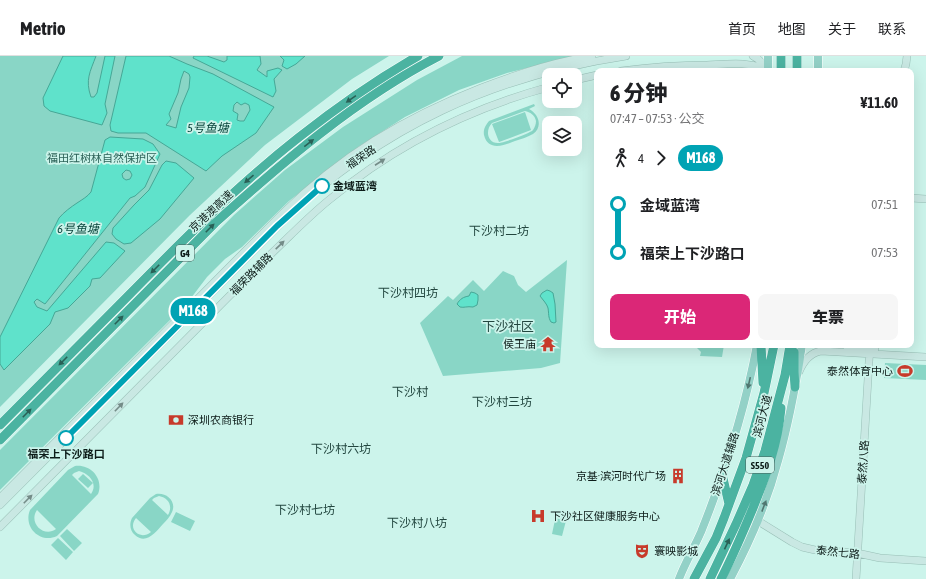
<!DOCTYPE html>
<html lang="zh">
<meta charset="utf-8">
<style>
body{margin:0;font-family:"Asap Condensed","Noto Sans SC",sans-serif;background:#f6f6f6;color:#202124;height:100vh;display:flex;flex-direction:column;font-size:15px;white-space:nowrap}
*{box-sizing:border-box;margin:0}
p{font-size:13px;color:#757577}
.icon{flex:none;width:22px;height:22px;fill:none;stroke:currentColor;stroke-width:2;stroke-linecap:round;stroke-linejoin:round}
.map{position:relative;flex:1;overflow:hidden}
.drawer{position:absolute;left:594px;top:12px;width:320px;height:280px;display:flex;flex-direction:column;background:#fff;border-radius:8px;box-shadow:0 4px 16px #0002}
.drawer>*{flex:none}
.badge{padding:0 8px;border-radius:13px;font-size:14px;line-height:26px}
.fabs{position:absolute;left:542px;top:12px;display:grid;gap:8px}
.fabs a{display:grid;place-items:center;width:40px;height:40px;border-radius:8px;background:#fff;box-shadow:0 4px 16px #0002;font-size:20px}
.map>.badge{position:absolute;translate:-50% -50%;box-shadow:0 0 0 2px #fff}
.legs{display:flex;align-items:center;gap:6px;height:44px;padding:0 16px;font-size:13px}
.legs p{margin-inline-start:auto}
.overview{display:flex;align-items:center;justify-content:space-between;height:68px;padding:0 16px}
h1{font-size:22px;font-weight:800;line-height:30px}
.cta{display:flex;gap:8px;margin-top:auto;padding:8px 16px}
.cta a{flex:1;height:46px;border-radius:8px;background:#db2777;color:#fff;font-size:16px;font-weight:800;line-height:46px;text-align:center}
.cta a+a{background:#f6f6f6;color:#202124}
ul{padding:0 16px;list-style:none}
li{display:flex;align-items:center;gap:14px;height:48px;font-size:15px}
li i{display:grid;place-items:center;width:6px;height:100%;margin:0 5px;background:currentColor}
li i::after{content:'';width:10px;height:10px;margin:-5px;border:3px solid;border-radius:50%;background:#fff}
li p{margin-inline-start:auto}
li:first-child i{background:linear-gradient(#0000 50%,currentColor 0)}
li:last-child i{background:linear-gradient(currentColor 50%,#0000 0)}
header{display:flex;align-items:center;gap:24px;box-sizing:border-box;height:56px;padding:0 20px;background:#fff;border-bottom:1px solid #e0e0e0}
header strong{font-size:19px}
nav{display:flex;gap:22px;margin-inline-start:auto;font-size:14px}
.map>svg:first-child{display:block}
</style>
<header>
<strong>Metrio</strong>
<nav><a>首页</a><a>地图</a><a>关于</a><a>联系</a></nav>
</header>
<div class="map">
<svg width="926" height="523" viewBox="0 0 926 523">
<rect width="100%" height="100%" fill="#ccf4eb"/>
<path fill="#89d6c6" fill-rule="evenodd" d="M 0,0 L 389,0 L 352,23 L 265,89 L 190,159 L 0,351 Z
M 462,0 L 575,0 L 507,17 L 459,34 L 405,61 L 358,91 L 289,145 L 242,191 L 225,203 L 207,221 L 188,246 L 0,434 L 0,394 L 234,159 L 285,114 L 343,71 L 417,24 Z
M 534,48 L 535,50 L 529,53 C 539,58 543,71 533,78 C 528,81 521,83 515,85 C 505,89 488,96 484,79 C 483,73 486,69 489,65 ZM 525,55 C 530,56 535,59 536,65 C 536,68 535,71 533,74 C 531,77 503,87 499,87 C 487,88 485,74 492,67 L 522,56 Z
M 525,56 L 531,74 L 499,86 L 492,68 Z
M 567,204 L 560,307 L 541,312 L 443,320 L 420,267 L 448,240 L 453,244 L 473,224 L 484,235 L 503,215 L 514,220 L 518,229 L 526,236 Z
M 700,289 L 724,289 L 722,301 L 700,300 L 701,296 L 697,292 Z
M 885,307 L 926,309 L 926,324 L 884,322 Z
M 75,410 C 91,408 104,423 98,438 L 57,480 C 40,488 23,471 30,454 L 68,414 ZM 79,415 C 90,418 98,428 91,438 L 72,419 L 74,417 ZM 37,454 L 56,473 C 44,482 28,467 37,454 Z
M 83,418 L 93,427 L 88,432 L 78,423 Z
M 156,438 C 166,436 177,445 172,456 C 170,461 166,465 163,468 C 156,476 146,489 135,479 C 130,475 129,468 132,462 L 150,442 ZM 159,440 C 169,442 173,450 168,459 L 152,444 L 154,442 ZM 136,462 L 151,476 C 140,485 127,473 136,462 Z
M 176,456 L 195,465 L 190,475 L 171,466 Z
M 556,459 L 567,461 L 562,480 L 552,478 Z
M 67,473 L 82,487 L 74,495 L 60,480 Z
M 58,482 L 73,496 L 66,504 L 51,489 Z"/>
<path fill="#5fe2cb" stroke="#46a796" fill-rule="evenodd" d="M 63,0 L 96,0 C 90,16 85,24 91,41 L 94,41 L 97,37 L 105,0 L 115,0 L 105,48 L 107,57 L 102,69 L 50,55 L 44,50 L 43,42 Z
M 126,0 L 169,0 L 187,8 L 213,18 L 274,51 L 256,77 L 222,100 L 206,115 L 146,77 L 118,77 L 111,75 L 110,69 ZM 184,15 L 189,18 L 190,21 L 189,32 L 181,51 L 176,72 L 166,69 L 171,63 L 169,58 L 178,37 L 181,23 ZM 237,46 L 241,49 L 245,47 L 249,49 L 250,54 L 244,65 L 240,65 L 237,64 L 238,58 L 233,55 L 234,49 Z
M 194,0 L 207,0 L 224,6 L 227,4 L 227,0 L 260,0 L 261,8 L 257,14 L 267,21 L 267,15 L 278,12 L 282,14 L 274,23 L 276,35 L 273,41 L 193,2 Z
M 280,0 L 305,0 L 296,8 L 287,13 L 282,10 L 284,4 Z
M 110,81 L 143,83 L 153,88 L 160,98 L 145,131 L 135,140 L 130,142 L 45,248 L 37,243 L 34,246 L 37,251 L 47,255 L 106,186 L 114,187 L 125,195 L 100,222 L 92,223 L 90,230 L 68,252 L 55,256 L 50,268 L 4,314 L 0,308 L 0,281 L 59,162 C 64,156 71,151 77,147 C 83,143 87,141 91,136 L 105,84 ZM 126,114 L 130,115 L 132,119 L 130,123 L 126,124 L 123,122 L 122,118 Z
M 166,105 L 176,107 L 194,122 L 160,163 L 131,187 L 124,188 L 116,183 L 112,178 L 113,172 L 134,149 L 149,134 L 162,109 Z
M 547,234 L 550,235 L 553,237 L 555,248 L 556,266 L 554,267 L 551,266 C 548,261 549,258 548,252 C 547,248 543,244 540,240 L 542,237 Z
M 471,236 L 475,237 L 478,239 L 478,244 L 477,249 L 473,251 C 467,250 464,252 460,251 L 457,248 C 460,243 463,241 469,240 Z"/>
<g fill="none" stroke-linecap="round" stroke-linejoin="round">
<g stroke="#98bfb6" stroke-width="8">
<path id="secondary" d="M 753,0 L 758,3 L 767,12
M 621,15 C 650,11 679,9 707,9 C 728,8 749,5 768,14
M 904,15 L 906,8 L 907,0
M 575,24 L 597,19
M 911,142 L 926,143
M 847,291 L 875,293
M 799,316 C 803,306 810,297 821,295 L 926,301
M 0,442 L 282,158 C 341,100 404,62 481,32 C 517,18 554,6 592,0
M 0,449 L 284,164 C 382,71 493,20 626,0
M 758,465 L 792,486 L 802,491 L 815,494 L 857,497 L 880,502 L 926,505
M 0,471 L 271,198 C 290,180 308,161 329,144 C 394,90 468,53 549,31
M 856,523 L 870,289"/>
</g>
<g stroke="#fff" stroke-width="9">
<path id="primary" d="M 818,0 L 818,15
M 768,15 L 768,0
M 679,523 C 685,507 694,492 701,476 C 725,416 745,353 757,289
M 730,523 C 750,486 767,446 778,405 C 789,367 796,328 802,289"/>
</g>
<g stroke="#fff" stroke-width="10">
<path id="highway" d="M 797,0 L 797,15
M 781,15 L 781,0
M 761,289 L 763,327
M 794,296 L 794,316 L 795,331
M 0,369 C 43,326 85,283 128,240 C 182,185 237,130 298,82 C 336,52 376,24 418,0
M 0,384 L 215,167 C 284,105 356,43 439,0
M 722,418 L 729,448
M 694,523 L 716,482 L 724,462 L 746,402 L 764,337 L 774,289
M 710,523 L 736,468 L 753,429 L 765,395 L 785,319 L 790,289
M 721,523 C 733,500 743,476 753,452 C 766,420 778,387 781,352"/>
</g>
<use href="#secondary" stroke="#c9e8e3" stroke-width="7"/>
<use href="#primary" stroke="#93d1c7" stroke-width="8"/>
<use href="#highway" stroke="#4bb3a1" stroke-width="9"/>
</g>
<defs><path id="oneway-solid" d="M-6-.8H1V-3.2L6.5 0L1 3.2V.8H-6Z"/></defs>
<g fill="#296056">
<use href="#oneway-solid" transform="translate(351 43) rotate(145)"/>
<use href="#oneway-solid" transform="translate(309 87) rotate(-38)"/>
<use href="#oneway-solid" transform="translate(249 123) rotate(139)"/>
<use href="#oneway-solid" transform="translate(210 172) rotate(-45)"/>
<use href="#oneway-solid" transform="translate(155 213) rotate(135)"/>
<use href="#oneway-solid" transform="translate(119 264) rotate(-45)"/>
<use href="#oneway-solid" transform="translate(63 305) rotate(135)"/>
<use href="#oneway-solid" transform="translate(27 357) rotate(-45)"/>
<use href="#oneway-solid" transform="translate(727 488) rotate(-65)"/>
</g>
<g fill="#748c88">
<use href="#oneway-solid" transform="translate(380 106) rotate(-33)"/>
<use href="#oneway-solid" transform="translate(280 189) rotate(-44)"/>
<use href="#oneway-solid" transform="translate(119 351) rotate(-46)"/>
<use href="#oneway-solid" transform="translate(28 443) rotate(-45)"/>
</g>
<g fill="#507670">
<use href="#oneway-solid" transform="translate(749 327) rotate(103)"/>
<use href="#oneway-solid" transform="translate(764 450) rotate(-69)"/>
</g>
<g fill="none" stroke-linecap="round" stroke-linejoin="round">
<g stroke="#fff" stroke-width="9">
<path id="line-1" d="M 66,382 L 277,170 L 322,130"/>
</g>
<use href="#line-1" stroke="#00a3b4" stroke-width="6"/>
</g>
<defs>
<g id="temple-bare" transform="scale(1.2)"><path d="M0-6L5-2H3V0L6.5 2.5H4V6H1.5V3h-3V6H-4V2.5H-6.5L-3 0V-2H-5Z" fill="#c73a2b" stroke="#ccf4eb" stroke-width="2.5" paint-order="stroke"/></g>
<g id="stadium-bare" transform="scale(1.2)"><path d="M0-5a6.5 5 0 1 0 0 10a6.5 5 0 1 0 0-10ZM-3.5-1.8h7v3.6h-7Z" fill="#c73a2b" stroke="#ccf4eb" stroke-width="2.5" paint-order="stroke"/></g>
<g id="bank-bare" transform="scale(1.2)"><path d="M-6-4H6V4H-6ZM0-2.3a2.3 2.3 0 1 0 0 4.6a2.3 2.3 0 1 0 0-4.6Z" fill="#c73a2b" stroke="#ccf4eb" stroke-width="2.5" paint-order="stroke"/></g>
<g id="building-bare" transform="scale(1.2)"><path d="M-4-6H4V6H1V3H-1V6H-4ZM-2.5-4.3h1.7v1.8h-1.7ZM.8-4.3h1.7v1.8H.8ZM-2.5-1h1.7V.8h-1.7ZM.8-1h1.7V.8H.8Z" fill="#c73a2b" stroke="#ccf4eb" stroke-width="2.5" paint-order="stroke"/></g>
<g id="hospital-bare" transform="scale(1.2)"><path d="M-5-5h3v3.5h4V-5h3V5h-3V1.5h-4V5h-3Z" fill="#c73a2b" stroke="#ccf4eb" stroke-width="2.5" paint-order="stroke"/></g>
<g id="theatre-bare" transform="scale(1.2)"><path d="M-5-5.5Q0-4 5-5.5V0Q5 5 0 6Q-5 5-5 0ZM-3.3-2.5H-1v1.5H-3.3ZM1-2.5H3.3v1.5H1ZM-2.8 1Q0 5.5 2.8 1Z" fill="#c73a2b" stroke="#ccf4eb" stroke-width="2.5" paint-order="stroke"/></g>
</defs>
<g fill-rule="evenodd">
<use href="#temple-bare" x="548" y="288"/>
<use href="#stadium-bare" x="905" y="315"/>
<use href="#bank-bare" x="176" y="364"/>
<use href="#building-bare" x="678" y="420"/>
<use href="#hospital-bare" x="538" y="460"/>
<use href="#theatre-bare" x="642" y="495"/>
</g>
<g fill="#fff" stroke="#00a3b4" stroke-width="2">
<circle cx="322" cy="130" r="7"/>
<circle cx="66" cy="382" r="7"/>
</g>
<g text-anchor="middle" stroke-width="3.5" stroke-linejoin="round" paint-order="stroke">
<g fill="#ccf4eb" stroke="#465d58" stroke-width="1">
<rect x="176" y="189" width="18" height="16" rx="3"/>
<rect x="746" y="401" width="28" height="16" rx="3"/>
</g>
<g font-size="10" font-weight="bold" fill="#0d1c19">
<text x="185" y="201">G4</text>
<text x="760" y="413">S550</text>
</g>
<g font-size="11" fill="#0d1c19" stroke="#ccf4eb">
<text transform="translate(361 101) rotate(-34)" y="4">福荣路</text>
<text transform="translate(211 155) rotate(-43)" y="4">京港澳高速</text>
<text transform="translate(251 218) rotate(-45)" y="4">福荣路辅路</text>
<text transform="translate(762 360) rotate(-75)" y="4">滨河大道</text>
<text transform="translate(863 406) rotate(-86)" y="4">泰然八路</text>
<text transform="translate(725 408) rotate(-72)" y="4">滨河大道辅路</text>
<text transform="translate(838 496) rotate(6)" y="4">泰然七路</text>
</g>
<g font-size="11" fill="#2b6157" stroke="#ccf4eb">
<text x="102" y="106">福田红树林自然保护区</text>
</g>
<g font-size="11" font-weight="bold" fill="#0d1c19" stroke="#ccf4eb" text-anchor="start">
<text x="333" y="134">金域蓝湾</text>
<text x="66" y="402" text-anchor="middle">福荣上下沙路口</text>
</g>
<g font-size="11" fill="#0d1c19" stroke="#ccf4eb" text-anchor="end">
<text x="536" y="292">侯王庙</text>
<text x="893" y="319">泰然体育中心</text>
<text x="188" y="368" text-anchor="start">深圳农商银行</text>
<text x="666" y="424">京基·滨河时代广场</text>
<text x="550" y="464" text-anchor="start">下沙社区健康服务中心</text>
<text x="654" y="499" text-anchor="start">寰映影城</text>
</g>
<g font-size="12" font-style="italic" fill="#0a463d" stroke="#ccf4eb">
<text x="208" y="76">5号鱼塘</text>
<text x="78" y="177">6号鱼塘</text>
</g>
<g font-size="12" fill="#22463f" stroke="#ccf4eb">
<text x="499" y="179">下沙村二坊</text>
<text x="408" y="241">下沙村四坊</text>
<text x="410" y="340">下沙村</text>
<text x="502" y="350">下沙村三坊</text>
<text x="341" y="397">下沙村六坊</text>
<text x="305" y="458">下沙村七坊</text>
<text x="417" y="471">下沙村八坊</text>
</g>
<g font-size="13" fill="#22463f" stroke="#ccf4eb">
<text x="508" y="275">下沙社区</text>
</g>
</g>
</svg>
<div class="fabs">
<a><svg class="icon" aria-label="locate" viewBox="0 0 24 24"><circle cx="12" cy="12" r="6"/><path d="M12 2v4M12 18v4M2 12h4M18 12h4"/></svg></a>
<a><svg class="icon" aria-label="layers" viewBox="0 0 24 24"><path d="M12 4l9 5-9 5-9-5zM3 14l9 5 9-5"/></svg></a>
</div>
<b class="badge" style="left:193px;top:255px;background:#00a3b4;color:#fff">M168</b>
<section class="drawer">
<div class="overview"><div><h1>6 分钟</h1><p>07:47 – 07:53 · 公交</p></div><b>¥11.60</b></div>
<div class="legs"><svg class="icon" aria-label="walk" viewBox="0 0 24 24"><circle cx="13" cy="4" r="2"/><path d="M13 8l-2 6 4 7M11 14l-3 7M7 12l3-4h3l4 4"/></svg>4<svg class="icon" aria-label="forward" viewBox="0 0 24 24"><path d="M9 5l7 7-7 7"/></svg><b class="badge" style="background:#00a3b4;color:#fff">M168</b></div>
<ul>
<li><i style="color:#00a3b4"></i><b>金域蓝湾</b><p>07:51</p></li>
<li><i style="color:#00a3b4"></i><b>福荣上下沙路口</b><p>07:53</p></li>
</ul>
<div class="cta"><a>开始</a><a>车票</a></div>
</section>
</div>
